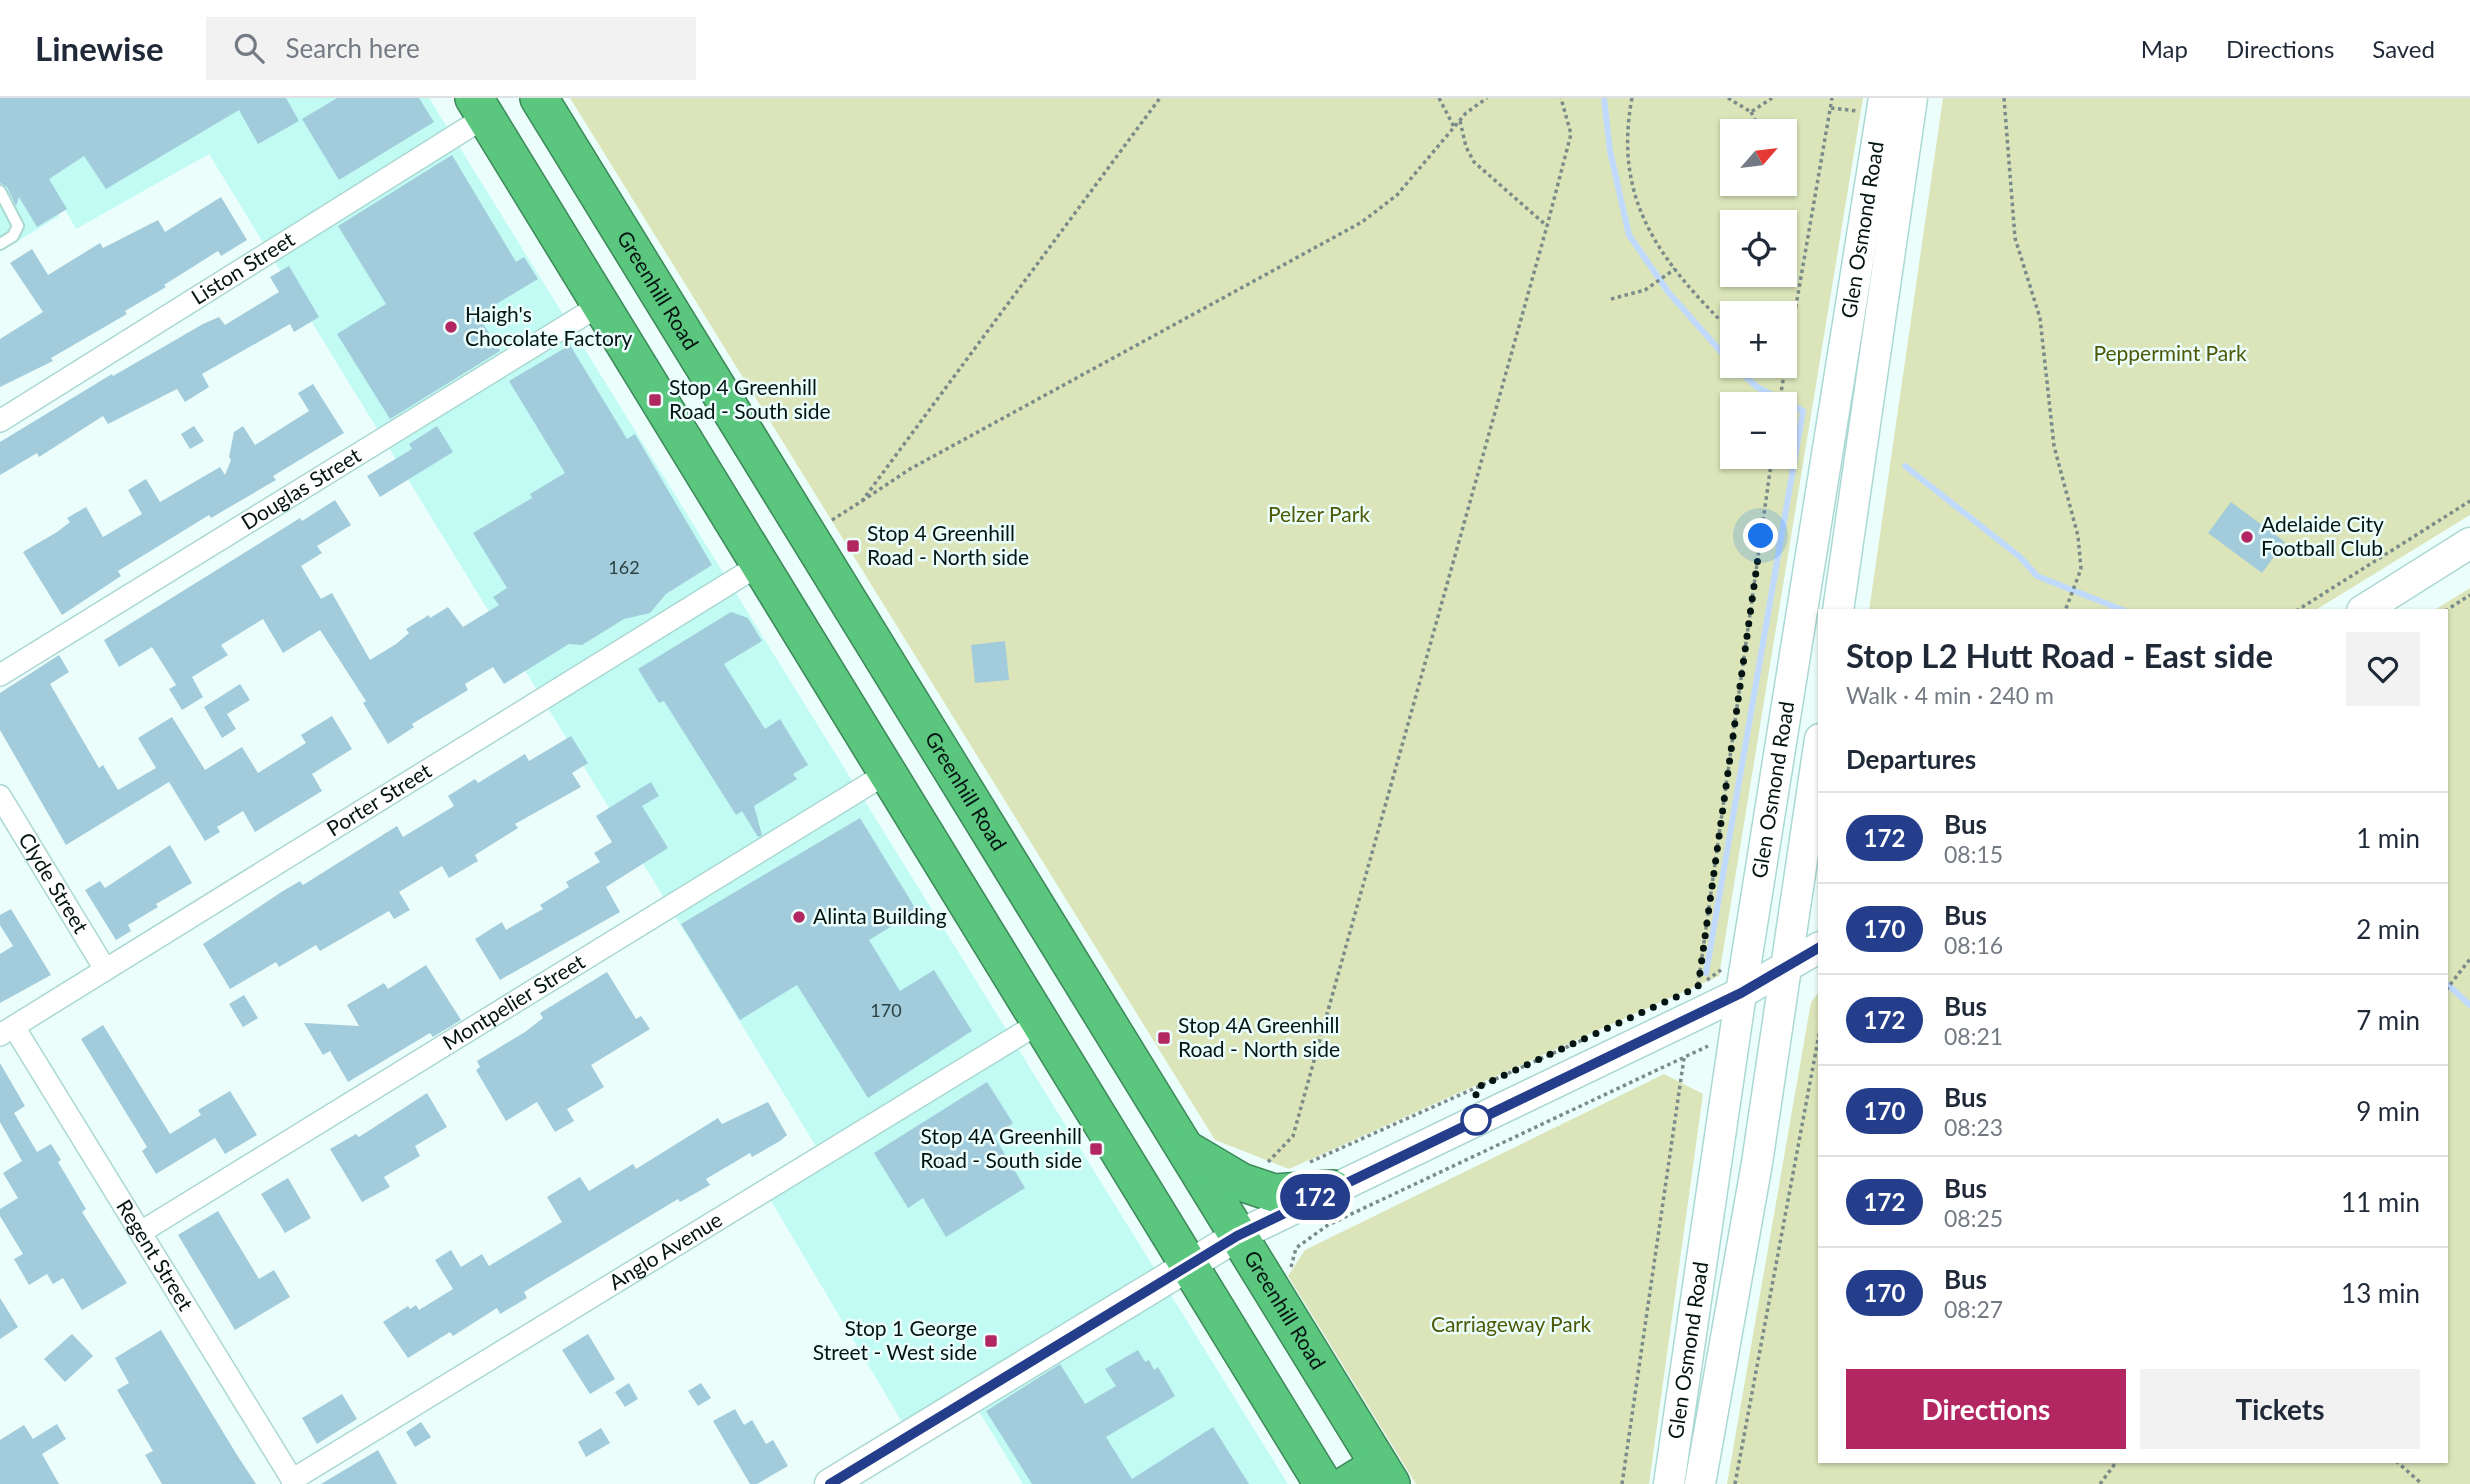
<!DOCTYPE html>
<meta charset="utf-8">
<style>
body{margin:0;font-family:Lato,sans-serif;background:#f2f2f3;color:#1f2937;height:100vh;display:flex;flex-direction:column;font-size:26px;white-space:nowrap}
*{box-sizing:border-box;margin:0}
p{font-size:23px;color:#747a83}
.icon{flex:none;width:38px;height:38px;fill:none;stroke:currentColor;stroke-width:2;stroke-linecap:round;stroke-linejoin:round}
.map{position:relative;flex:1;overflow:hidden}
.side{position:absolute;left:1818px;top:511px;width:630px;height:854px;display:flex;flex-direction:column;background:#fff;border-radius:0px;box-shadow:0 2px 5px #0004}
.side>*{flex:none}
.badge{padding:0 14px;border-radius:23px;font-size:24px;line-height:46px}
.needle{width:46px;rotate:62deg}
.tools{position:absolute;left:1720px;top:21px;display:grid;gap:14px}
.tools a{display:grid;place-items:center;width:77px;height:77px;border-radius:0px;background:#fff;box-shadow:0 2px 5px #0004;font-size:35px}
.you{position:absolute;width:35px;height:35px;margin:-18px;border:5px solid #fff;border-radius:50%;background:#1a73e8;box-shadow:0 0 0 10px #1a73e833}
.map>.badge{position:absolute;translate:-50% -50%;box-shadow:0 0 0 4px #fff}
h2{padding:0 28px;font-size:26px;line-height:63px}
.round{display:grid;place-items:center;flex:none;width:74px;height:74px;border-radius:0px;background:#f2f2f3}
.summary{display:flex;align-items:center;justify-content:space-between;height:119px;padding:0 28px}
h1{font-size:33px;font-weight:700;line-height:52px}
.primary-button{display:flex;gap:14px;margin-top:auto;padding:14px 28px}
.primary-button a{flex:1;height:80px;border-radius:0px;background:#b22662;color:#fff;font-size:28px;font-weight:700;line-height:80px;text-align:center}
.primary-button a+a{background:#f2f2f3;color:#1f2937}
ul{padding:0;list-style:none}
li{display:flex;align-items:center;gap:21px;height:91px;padding:0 28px;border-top:2px solid #e0e1e3}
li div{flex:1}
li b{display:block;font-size:26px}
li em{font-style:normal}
li .badge{min-width:77px;font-weight:700;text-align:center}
header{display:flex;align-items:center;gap:42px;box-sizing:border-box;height:98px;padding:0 35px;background:#fff;border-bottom:2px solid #e0e1e3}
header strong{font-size:33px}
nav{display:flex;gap:38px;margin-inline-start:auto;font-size:24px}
.search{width:490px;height:63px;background:#f2f2f3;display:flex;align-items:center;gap:18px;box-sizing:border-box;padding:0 24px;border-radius:0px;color:#747a83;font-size:26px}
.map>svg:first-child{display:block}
</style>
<header>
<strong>Linewise</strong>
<div class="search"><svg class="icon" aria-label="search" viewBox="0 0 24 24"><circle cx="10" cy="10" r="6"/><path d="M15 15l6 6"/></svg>Search here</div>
<nav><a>Map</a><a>Directions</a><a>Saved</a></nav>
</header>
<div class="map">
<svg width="2470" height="1386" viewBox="0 0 2470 1386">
<rect width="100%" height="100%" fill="#ecfefc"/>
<path fill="#c1fbf4" d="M 10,0 L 429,0 L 1288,1386 L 1023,1386 L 978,1312 L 905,1329 L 760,1084 L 817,1050 L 209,56 L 76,131 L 5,3 Z
M 0,21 L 59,118 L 0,154 Z"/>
<path fill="#dbe5b9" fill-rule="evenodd" d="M 570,0 L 1863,0 L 1719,878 L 1289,1071 L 1215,1042 ZM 1732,33 L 1785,33 L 1785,86 L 1732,86 ZM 1732,124 L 1785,124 L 1785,177 L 1732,177 ZM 1732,215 L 1785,215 L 1785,268 L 1732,268 ZM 1732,306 L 1785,306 L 1785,359 L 1732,359 Z
M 1943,0 L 2470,0 L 2470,417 L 2314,513 L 1869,513 Z
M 2470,490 L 2470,1386 L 1727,1386 L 1811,904 L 1820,893 L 1820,1363 L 2446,1363 L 2446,513 L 2433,513 Z
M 1664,976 L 1703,996 L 1649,1386 L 1416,1386 L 1288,1178 L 1305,1152 Z"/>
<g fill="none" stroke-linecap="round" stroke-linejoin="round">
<path stroke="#c0dafe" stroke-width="6" d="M 1604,0 L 1610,53 L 1629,137 L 1669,195 L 1732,266
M 1905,368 L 2020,459 L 2037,478 L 2125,513
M 1706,875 L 1803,313 L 1757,289 L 1734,268
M 2446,885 L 2470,907"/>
</g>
<path fill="#a2ccdb" d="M 0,0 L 286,0 L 299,23 L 258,46 L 239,12 L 106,91 L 84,58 L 49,81 L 67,111 L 37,129 L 19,99 L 16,108 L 7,89 L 0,85 Z
M 337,0 L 419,0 L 434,24 L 339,82 L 302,21 Z
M 452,57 L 516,164 L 524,159 L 538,181 L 478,217 L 500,253 L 390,321 L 337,236 L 386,206 L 338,128 Z
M 221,99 L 247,142 L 221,158 L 218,153 L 164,187 L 166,189 L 125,213 L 127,216 L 51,260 L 53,263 L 0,289 L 0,241 L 43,214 L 10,165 L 32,151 L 48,177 L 100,145 L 103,150 L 158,122 L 165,134 Z
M 289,168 L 319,219 L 294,234 L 290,226 L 202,276 L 209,289 L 185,304 L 177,291 L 108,326 L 103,318 L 39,359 L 37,355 L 0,377 L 0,344 L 112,276 L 113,278 L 203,226 L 219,219 L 225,227 L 279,194 L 270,179 Z
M 570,247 L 627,341 L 635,336 L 712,467 L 666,496 L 650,515 L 624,521 L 582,547 L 569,546 L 504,586 L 493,569 L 465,586 L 468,592 L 412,626 L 414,629 L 388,646 L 363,605 L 366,603 L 320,532 L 283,555 L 263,521 L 221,547 L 228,557 L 192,579 L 203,599 L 182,612 L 169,591 L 176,587 L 152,549 L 119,569 L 104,542 L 300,420 L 302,423 L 335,402 L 351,427 L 317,448 L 322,455 L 301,468 L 321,501 L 332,495 L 370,562 L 396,546 L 409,535 L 406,531 L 429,517 L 430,520 L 448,509 L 463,529 L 499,507 L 493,499 L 507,490 L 473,435 L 532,400 L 530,396 L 565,375 L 509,283 Z
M 313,286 L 344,335 L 273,378 L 276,382 L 211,420 L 209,417 L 118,473 L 121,478 L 62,517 L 23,454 L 57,434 L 70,424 L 67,420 L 86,409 L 103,439 L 142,416 L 128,392 L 146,381 L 160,404 L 220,369 L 225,377 L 231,362 L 229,359 L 234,334 L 243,328 L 255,347 L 309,313 L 298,295 Z
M 194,328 L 204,343 L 190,351 L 181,336 Z
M 437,328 L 453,354 L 380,399 L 367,378 L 412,351 L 409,346 Z
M 2231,404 L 2285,444 L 2262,475 L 2208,435 Z
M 731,514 L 748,520 L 762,543 L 724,566 L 765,631 L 780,621 L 808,667 L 793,676 L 797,681 L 754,708 L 762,737 L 758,739 L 742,713 L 736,717 L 664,603 L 659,605 L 638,571 Z
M 1005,543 L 1009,582 L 975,585 L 971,547 Z
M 59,557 L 69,574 L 50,586 L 99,670 L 103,667 L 118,692 L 156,670 L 138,640 L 172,619 L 205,672 L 242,649 L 258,675 L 306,645 L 301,637 L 332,618 L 352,651 L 312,676 L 322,693 L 255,734 L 243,713 L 217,729 L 220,734 L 205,743 L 169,684 L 66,747 L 0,632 L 0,595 Z
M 240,586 L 250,602 L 227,616 L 236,631 L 222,640 L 204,609 Z
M 571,638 L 588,665 L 572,675 L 581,689 L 515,726 L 518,730 L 475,757 L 478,763 L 449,780 L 442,768 L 399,794 L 410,812 L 394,821 L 389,813 L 320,853 L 316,847 L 279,869 L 276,864 L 230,891 L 203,846 L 283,793 L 300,783 L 303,787 L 397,728 L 403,739 L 454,708 L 448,698 L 475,681 L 478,685 L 525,656 L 529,663 Z
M 651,684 L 659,698 L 642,708 L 668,750 L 606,789 L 620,814 L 500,882 L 475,841 L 502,824 L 506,832 L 543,811 L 540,807 L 569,789 L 566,784 L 600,764 L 594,755 L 612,744 L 596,718 Z
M 860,720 L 917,813 L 869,842 L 900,893 L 934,872 L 972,933 L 868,1000 L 797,887 L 740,922 L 681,826 Z
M 170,747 L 192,785 L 156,806 L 158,809 L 128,827 L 131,833 L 116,842 L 85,792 L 100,783 L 105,790 Z
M 11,811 L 51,877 L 0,905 L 0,856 L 13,848 L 0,827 L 0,817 Z
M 426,867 L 461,922 L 433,939 L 430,935 L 348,984 L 330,953 L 323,957 L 304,925 L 359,928 L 347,907 L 384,885 L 388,891 Z
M 607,874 L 636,921 L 641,918 L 650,931 L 591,967 L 604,989 L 567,1011 L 574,1023 L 555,1034 L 537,1004 L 506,1023 L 476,972 L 480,969 L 477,963 L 525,934 L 543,920 L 540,915 Z
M 244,897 L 258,920 L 243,929 L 229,906 Z
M 103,927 L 170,1036 L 201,1017 L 198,1012 L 230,993 L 257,1037 L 225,1056 L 215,1040 L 156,1076 L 142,1053 L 147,1049 L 81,941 Z
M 0,965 L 25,1008 L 14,1015 L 37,1054 L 51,1046 L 61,1062 L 58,1064 L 86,1111 L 82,1114 L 127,1185 L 82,1212 L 63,1180 L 53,1186 L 47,1176 L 29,1187 L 14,1161 L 23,1156 L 0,1118 L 0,1111 L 18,1100 L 3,1075 L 22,1063 L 0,1024 Z
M 987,984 L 1013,1025 L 994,1038 L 1025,1090 L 946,1139 L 923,1100 L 908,1110 L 874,1055 Z
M 427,995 L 447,1029 L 415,1048 L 420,1058 L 384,1079 L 390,1089 L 362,1104 L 330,1051 L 356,1036 L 359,1039 Z
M 768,1004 L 787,1037 L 780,1043 L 752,1059 L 750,1055 L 706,1081 L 710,1087 L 680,1104 L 678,1101 L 524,1194 L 527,1200 L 500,1216 L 497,1210 L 453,1238 L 450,1234 L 408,1260 L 383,1224 L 408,1208 L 410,1211 L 416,1207 L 419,1212 L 453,1191 L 435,1162 L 451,1152 L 461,1169 L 482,1156 L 489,1168 L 562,1124 L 547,1099 L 580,1079 L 589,1093 L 633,1066 L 636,1071 L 718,1020 L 722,1026 Z
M 288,1080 L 311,1120 L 285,1135 L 261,1096 Z
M 218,1113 L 259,1181 L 274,1172 L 290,1199 L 235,1232 L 178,1137 Z
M 0,1200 L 18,1229 L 0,1241 Z
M 161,1232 L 237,1357 L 256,1386 L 162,1386 L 145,1357 L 153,1353 L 117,1292 L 129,1285 L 115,1260 Z
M 72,1236 L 93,1258 L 65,1284 L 44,1261 Z
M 588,1236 L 615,1281 L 590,1296 L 562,1252 Z
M 1138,1252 L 1145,1264 L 1149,1262 L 1154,1272 L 1158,1269 L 1175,1298 L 1106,1339 L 1132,1381 L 1213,1329 L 1249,1386 L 1032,1386 L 986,1313 L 1060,1266 L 1085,1306 L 1116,1288 L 1105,1271 Z
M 629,1285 L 638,1301 L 625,1309 L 615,1294 Z
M 701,1285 L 711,1300 L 698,1308 L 688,1293 Z
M 342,1296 L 357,1321 L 317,1346 L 302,1320 Z
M 735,1311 L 744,1327 L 752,1322 L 766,1346 L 773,1342 L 788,1368 L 757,1386 L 750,1386 L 713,1323 Z
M 421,1324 L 431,1339 L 415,1349 L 406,1334 Z
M 57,1326 L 66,1341 L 42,1356 L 59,1386 L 0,1386 L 0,1342 L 24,1327 L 33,1341 Z
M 601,1330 L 610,1345 L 586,1359 L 578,1344 Z
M 378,1352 L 397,1386 L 321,1386 Z"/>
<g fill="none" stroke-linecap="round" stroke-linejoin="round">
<g stroke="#aad8d2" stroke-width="14">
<path id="lane" d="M 0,93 L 18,128 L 13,138 L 0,146"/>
</g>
<g stroke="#aad8d2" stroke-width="24">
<g id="street">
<path id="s1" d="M 0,323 L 485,19"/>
<path id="s2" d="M 0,577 L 600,207"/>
<path id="s3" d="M 0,698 L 105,871"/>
<path id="s4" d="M 14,929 L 295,1386"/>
<path id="s5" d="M 0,937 L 759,467"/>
<path id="s6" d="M 141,1134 L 887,675"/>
<path id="s7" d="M 292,1382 L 1039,925"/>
</g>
</g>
<g stroke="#aad8d2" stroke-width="33">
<g id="secondary">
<path d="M 1838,513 L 1912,0"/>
<path d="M 2362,513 L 2470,445"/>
<path d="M 830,1386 L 1237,1138 L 1741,895 L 1820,849"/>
<path id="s8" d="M 1669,1386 L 1741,895 L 1884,0"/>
<path d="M 1700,1386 L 1757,1065 L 1820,641"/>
</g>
</g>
<g stroke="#3c8858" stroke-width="40">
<g id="highway">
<path d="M 474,0 L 1323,1386"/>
<path id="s9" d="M 539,0 L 1391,1386"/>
<path d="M 1187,1052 L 1241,1084 L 1274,1095 L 1333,1091"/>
<path d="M 1348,1386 L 1379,1367"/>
</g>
</g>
<path stroke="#7a8b89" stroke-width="3.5" stroke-dasharray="3.5 3.5" stroke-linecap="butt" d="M 1439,0 L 1454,29
M 1632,0 C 1612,104 1663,166 1732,234
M 1728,0 L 1751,14 L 1772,0
M 2004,0 L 2015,140 L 2040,220 L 2054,348 L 2078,438 L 2081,471 L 2065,513
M 1831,10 L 1857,13
M 1751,14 L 1761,33
M 1460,23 L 1466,49 L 1474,64 L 1547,128
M 1760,90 L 1762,86
M 1611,201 L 1645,192 L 1675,171
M 1779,306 L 1832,0
M 862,403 L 910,371 L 1362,124 L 1397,97 L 1466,15 L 1487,0
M 832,422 L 862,403 L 1160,0
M 2296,513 L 2470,403
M 2445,513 L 2470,497
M 1707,882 L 1721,872
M 1698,887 L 1772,359
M 2446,892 L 2470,861
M 1268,1064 L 1293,1038 L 1547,128 L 1571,36 L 1561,0
M 1310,1064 L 1587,940
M 1291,1169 L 1296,1150 L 1328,1127 L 1708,948
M 2396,1363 L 2422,1386
M 1622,1386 L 1684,960
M 1735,1386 L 1820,931
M 2100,1386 L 2117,1363"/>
<use href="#lane" stroke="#fff" stroke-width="10"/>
<use href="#street" stroke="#fff" stroke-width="21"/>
<use href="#secondary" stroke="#fff" stroke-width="30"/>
<use href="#highway" stroke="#5ac67e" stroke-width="37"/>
</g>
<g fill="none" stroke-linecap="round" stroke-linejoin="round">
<g stroke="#fff" stroke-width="16">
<path id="line" d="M 830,1386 L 1237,1138 L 1741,895 L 1820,849"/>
</g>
<use href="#line" stroke="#243e8c" stroke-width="10"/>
<path stroke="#031412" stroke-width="7" stroke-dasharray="0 12.6" d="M 1476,1022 L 1476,990 L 1698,889 L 1761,438"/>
</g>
<g fill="#b22662" stroke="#ecfefc" stroke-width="2.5">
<circle cx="451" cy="229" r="7"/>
<rect x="648" y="295" width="14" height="14" rx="3.5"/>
<circle cx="2247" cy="439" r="7"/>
<rect x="846" y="441" width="14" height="14" rx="3.5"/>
<circle cx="799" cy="819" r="7"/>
<rect x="1157" y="933" width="14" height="14" rx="3.5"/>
<rect x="1089" y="1044" width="14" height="14" rx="3.5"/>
<rect x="984" y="1236" width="14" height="14" rx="3.5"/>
</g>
<circle fill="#fff" stroke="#243e8c" stroke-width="3.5" cx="1476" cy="1022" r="14"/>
<g text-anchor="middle" stroke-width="5" stroke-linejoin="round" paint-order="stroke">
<g font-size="18" fill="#2b4244">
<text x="624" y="476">162</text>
<text x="886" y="919">170</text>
</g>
<g font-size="21" fill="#031412" stroke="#ecfefc">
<text dy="7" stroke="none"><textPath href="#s8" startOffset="1269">Glen Osmond Road</textPath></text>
<text dy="7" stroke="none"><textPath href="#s1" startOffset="287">Liston Street</textPath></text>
<text dy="7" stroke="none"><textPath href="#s9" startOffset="226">Greenhill Road</textPath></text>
<text dy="7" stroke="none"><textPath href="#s2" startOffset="354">Douglas Street</textPath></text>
<text dy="7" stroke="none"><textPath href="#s9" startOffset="814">Greenhill Road</textPath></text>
<text dy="7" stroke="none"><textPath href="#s8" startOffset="702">Glen Osmond Road</textPath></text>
<text dy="7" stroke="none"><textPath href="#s5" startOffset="446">Porter Street</textPath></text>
<text dy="7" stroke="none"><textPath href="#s3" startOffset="102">Clyde Street</textPath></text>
<text dy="7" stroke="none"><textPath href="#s6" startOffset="438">Montpelier Street</textPath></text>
<text dy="7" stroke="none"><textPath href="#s7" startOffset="438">Anglo Avenue</textPath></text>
<text dy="7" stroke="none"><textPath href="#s4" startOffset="268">Regent Street</textPath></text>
<text dy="7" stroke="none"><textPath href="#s9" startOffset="1423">Greenhill Road</textPath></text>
<text dy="7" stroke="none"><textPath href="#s8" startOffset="135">Glen Osmond Road</textPath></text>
</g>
<g font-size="21" fill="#031412" stroke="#ecfefc" text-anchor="start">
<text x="465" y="224">Haigh's<tspan x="465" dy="24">Chocolate Factory</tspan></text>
<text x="669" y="297">Stop 4 Greenhill<tspan x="669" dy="24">Road - South side</tspan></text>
<text x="2261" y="434">Adelaide City<tspan x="2261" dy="24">Football Club</tspan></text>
<text x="867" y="443">Stop 4 Greenhill<tspan x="867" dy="24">Road - North side</tspan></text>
<text x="813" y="826">Alinta Building</text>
<text x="1178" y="935">Stop 4A Greenhill<tspan x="1178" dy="24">Road - North side</tspan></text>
<text x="1082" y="1046" text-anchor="end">Stop 4A Greenhill<tspan x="1082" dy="24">Road - South side</tspan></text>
<text x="977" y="1238" text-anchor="end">Stop 1 George<tspan x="977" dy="24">Street - West side</tspan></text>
</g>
<g font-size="21" fill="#4e5905" stroke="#ecfefc">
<text x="2170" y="263">Peppermint Park</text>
<text x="1319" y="424">Pelzer Park</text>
<text x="1511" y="1234">Carriageway Park</text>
</g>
</g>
</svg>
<div class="tools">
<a><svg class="needle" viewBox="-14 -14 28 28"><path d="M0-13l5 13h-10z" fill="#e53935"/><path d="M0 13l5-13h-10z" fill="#747a83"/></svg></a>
<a><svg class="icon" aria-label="locate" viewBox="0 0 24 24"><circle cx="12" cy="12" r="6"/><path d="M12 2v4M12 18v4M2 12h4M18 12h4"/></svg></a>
<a>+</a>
<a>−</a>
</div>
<div class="you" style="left:1761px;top:438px"></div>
<b class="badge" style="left:1315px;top:1099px;background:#243e8c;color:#fff">172</b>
<section class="side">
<div class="summary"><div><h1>Stop L2 Hutt Road - East side</h1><p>Walk · 4 min · 240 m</p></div><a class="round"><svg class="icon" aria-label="heart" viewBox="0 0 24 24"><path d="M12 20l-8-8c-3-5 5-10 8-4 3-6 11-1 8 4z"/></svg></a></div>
<h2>Departures</h2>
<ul>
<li><span class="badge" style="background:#243e8c;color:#fff">172</span><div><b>Bus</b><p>08:15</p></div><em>1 min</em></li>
<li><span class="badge" style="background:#243e8c;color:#fff">170</span><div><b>Bus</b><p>08:16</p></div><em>2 min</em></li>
<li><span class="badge" style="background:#243e8c;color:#fff">172</span><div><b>Bus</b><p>08:21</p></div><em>7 min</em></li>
<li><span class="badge" style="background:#243e8c;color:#fff">170</span><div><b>Bus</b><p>08:23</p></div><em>9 min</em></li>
<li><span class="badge" style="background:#243e8c;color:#fff">172</span><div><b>Bus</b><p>08:25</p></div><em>11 min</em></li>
<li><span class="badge" style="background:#243e8c;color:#fff">170</span><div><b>Bus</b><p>08:27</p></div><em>13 min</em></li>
</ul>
<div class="primary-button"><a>Directions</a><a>Tickets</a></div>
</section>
</div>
